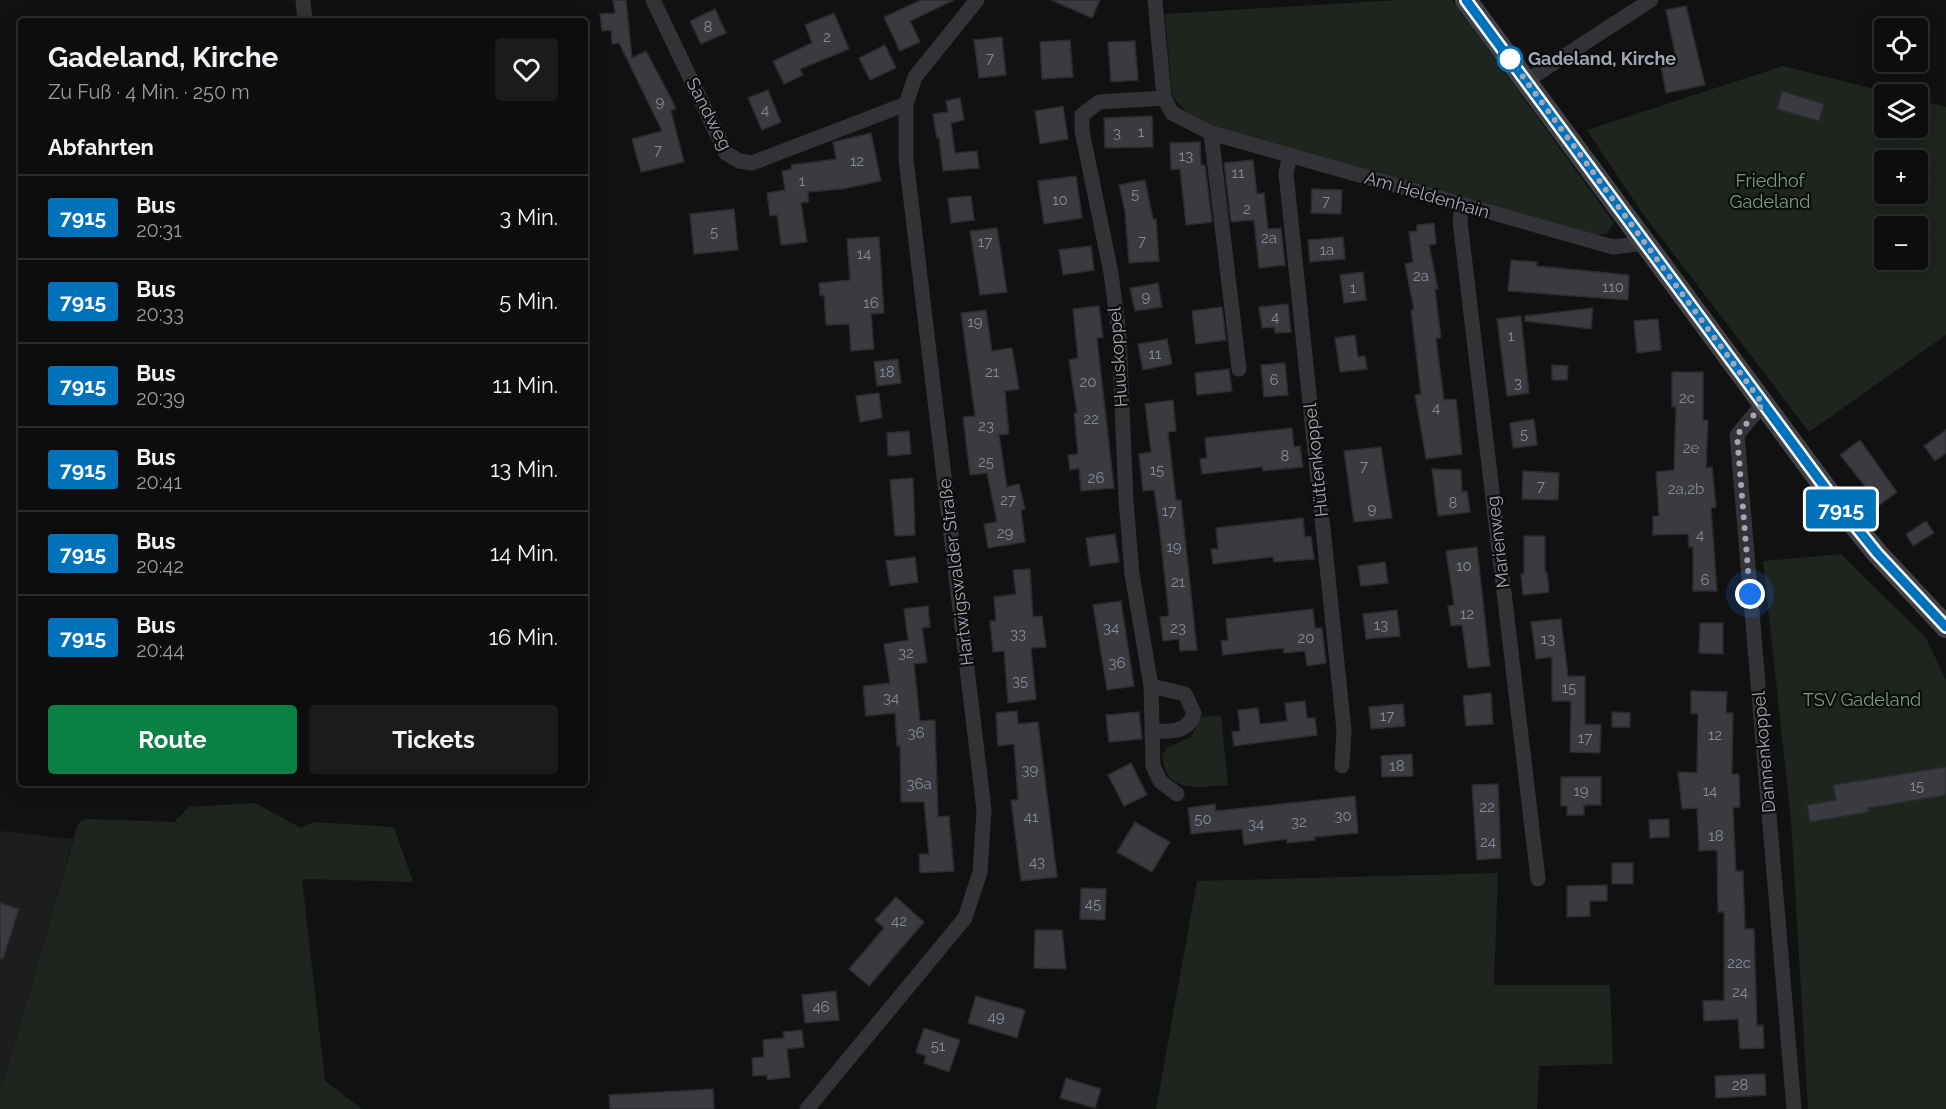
<!DOCTYPE html>
<html lang="de">
<meta charset="utf-8">
<style>
body{margin:0;font-family:Raleway,sans-serif;background:#1b1b1c;color:#f1f3f6;height:100vh;display:flex;flex-direction:column;font-size:22px;white-space:nowrap}
*{box-sizing:border-box;margin:0}
p{font-size:20px;color:#9a9c9e}
.icon{flex:none;width:33px;height:33px;fill:none;stroke:currentColor;stroke-width:2;stroke-linecap:round;stroke-linejoin:round}
.map{position:relative;flex:1;overflow:hidden}
.details{position:absolute;left:18px;top:18px;width:570px;height:768px;display:flex;flex-direction:column;background:#0d0d0e;border-radius:6px;box-shadow:0 3px 15px #0003,0 0 0 2px #2d2d2e}
.details>*{flex:none}
.badge{padding:0 12px;border-radius:4px;font-size:21px;line-height:39px}
.fabs{position:absolute;left:1874px;top:18px;display:grid;gap:12px}
.fabs a{display:grid;place-items:center;width:54px;height:54px;border-radius:6px;background:#0d0d0e;box-shadow:0 3px 15px #0003,0 0 0 2px #2d2d2e;font-size:30px}
.you{position:absolute;width:30px;height:30px;margin:-15px;border:4px solid #fff;border-radius:50%;background:#1a73e8;box-shadow:0 0 0 9px #1a73e833}
.map>.badge{position:absolute;translate:-50% -50%;box-shadow:0 0 0 3px #fff}
h2{padding:0 30px;font-size:22px;line-height:54px}
.round{display:grid;place-items:center;flex:none;width:63px;height:63px;border-radius:6px;background:#1b1b1c}
.summary{display:flex;align-items:center;justify-content:space-between;height:102px;padding:0 30px}
h1{font-size:28px;font-weight:700;line-height:45px}
.cta{display:flex;gap:12px;margin-top:auto;padding:12px 30px}
.cta a{flex:1;height:69px;border-radius:6px;background:#0b8043;color:#fff;font-size:24px;font-weight:700;line-height:69px;text-align:center}
.cta a+a{background:#1b1b1c;color:#f1f3f6}
ul{padding:0;list-style:none}
li{display:flex;align-items:center;gap:18px;height:84px;padding:0 30px;border-top:2px solid #2d2d2e}
li div{flex:1}
li b{display:block;font-size:22px}
li em{font-style:normal}
li .badge{min-width:66px;font-weight:700;text-align:center}
.map>svg:first-child{display:block}
</style>
<div class="map">
<svg width="1946" height="1109" viewBox="0 0 1946 1109">
<rect width="100%" height="100%" fill="#111112"/>
<path fill="#1d1d1f" d="M 0,831 L 73,839 L 0,1093 Z"/>
<path fill="#1d251e" fill-rule="evenodd" d="M 1398,0 L 1452,0 L 1614,223 L 1606,234 L 1589,236 L 1218,128 L 1187,112 L 1172,96 L 1165,14 Z
M 1783,66 L 1894,94 L 1884,94 L 1884,128 L 1917,128 L 1917,100 L 1946,107 L 1946,335 L 1809,432 L 1641,211 L 1587,130 ZM 1884,160 L 1917,160 L 1917,194 L 1884,194 ZM 1884,226 L 1917,226 L 1917,260 L 1884,260 Z
M 1841,554 L 1926,638 L 1946,680 L 1946,1109 L 1808,1109 L 1791,820 L 1763,561 Z
M 1221,715 L 1228,785 C 1198,787 1166,795 1162,755 L 1167,748 L 1191,737 L 1201,717 Z
M 255,803 L 301,828 L 314,822 L 394,827 L 413,882 L 302,879 L 325,1081 L 362,1109 L 0,1109 L 0,1093 L 78,824 L 85,819 L 174,822 L 189,807 Z
M 1498,873 L 1494,985 L 1610,985 L 1613,1064 L 1539,1066 L 1537,1109 L 1156,1109 L 1197,881 Z"/>
<path fill="#3a3b40" stroke="#2b2b2e" stroke-width="1.5" d="M 613,0 L 626,0 L 632,58 L 646,51 L 676,108 L 671,111 L 684,162 L 641,172 L 632,139 L 662,131 L 619,43 L 612,44 L 611,30 L 602,31 L 600,14 L 615,13 Z
M 921,0 L 954,0 L 910,21 L 920,42 L 900,51 L 884,17 Z
M 1051,0 L 1100,0 L 1092,18 Z
M 1686,6 L 1705,85 L 1666,93 L 1661,66 L 1677,63 L 1666,10 Z
M 715,9 L 726,33 L 701,44 L 690,21 Z
M 834,13 L 849,49 L 800,69 L 803,75 L 784,84 L 773,61 L 812,43 L 805,25 Z
M 1002,37 L 1006,75 L 979,78 L 974,40 Z
M 1070,40 L 1073,77 L 1042,79 L 1040,42 Z
M 1135,41 L 1138,80 L 1111,82 L 1108,42 Z
M 885,45 L 896,68 L 870,80 L 859,58 Z
M 768,90 L 781,122 L 762,130 L 748,98 Z
M 1782,91 L 1824,104 L 1819,121 L 1777,109 Z
M 960,98 L 964,120 L 951,123 L 955,153 L 977,151 L 979,168 L 943,171 L 939,138 L 937,138 L 933,114 L 948,112 L 946,101 Z
M 1063,106 L 1068,139 L 1040,144 L 1035,111 Z
M 1152,116 L 1153,147 L 1105,148 L 1104,118 Z
M 871,133 L 881,181 L 842,189 L 808,192 L 809,202 L 801,203 L 807,242 L 781,245 L 777,215 L 770,216 L 767,193 L 785,190 L 782,171 L 792,169 L 791,165 L 836,159 L 833,142 Z
M 1200,142 L 1201,165 L 1205,165 L 1212,222 L 1186,225 L 1180,169 L 1171,170 L 1170,143 Z
M 1253,160 L 1257,194 L 1264,193 L 1268,229 L 1281,228 L 1285,265 L 1259,268 L 1254,220 L 1231,222 L 1224,163 Z
M 1076,176 L 1082,218 L 1044,224 L 1038,181 Z
M 1145,180 L 1153,219 L 1156,219 L 1159,261 L 1129,263 L 1125,211 L 1119,185 Z
M 1312,189 L 1342,190 L 1341,214 L 1311,213 Z
M 971,196 L 974,220 L 951,223 L 948,198 Z
M 734,209 L 738,250 L 694,254 L 690,214 Z
M 1434,223 L 1436,244 L 1429,245 L 1438,289 L 1435,289 L 1441,338 L 1436,339 L 1444,400 L 1456,399 L 1462,454 L 1426,459 L 1415,395 L 1421,394 L 1411,310 L 1414,310 L 1405,264 L 1413,262 L 1409,232 L 1417,231 L 1417,225 Z
M 997,228 L 1007,292 L 980,295 L 970,231 Z
M 879,237 L 884,313 L 871,314 L 874,349 L 851,351 L 849,324 L 826,325 L 824,295 L 820,296 L 819,283 L 850,280 L 847,239 Z
M 1343,237 L 1345,259 L 1310,262 L 1308,240 Z
M 1091,246 L 1094,270 L 1063,275 L 1059,250 Z
M 1511,260 L 1537,262 L 1537,266 L 1629,275 L 1628,300 L 1508,291 Z
M 1363,272 L 1366,300 L 1344,303 L 1340,275 Z
M 1158,283 L 1162,307 L 1135,311 L 1130,288 Z
M 1288,304 L 1291,332 L 1275,333 L 1274,327 L 1262,328 L 1259,307 Z
M 1099,306 L 1103,337 L 1097,338 L 1114,488 L 1081,491 L 1079,468 L 1070,470 L 1068,455 L 1078,454 L 1074,413 L 1077,413 L 1069,360 L 1078,358 L 1073,309 Z
M 1222,307 L 1226,340 L 1196,344 L 1192,311 Z
M 1593,308 L 1591,329 L 1525,321 L 1525,316 Z
M 986,310 L 992,351 L 1012,348 L 1019,389 L 1005,391 L 1009,434 L 999,435 L 1007,487 L 1019,484 L 1025,509 L 1021,510 L 1025,542 L 988,548 L 984,524 L 997,522 L 987,473 L 970,475 L 963,417 L 975,416 L 961,313 Z
M 1521,316 L 1529,393 L 1507,396 L 1497,319 Z
M 1658,319 L 1661,350 L 1637,353 L 1634,321 Z
M 1355,335 L 1358,357 L 1365,356 L 1367,369 L 1340,372 L 1335,338 Z
M 1167,339 L 1172,364 L 1143,370 L 1138,344 Z
M 898,359 L 901,383 L 877,386 L 874,362 Z
M 1285,363 L 1288,395 L 1264,397 L 1261,365 Z
M 1552,365 L 1568,366 L 1567,380 L 1552,380 Z
M 1229,369 L 1232,391 L 1197,395 L 1195,373 Z
M 1672,372 L 1703,372 L 1703,420 L 1708,420 L 1706,468 L 1712,467 L 1716,507 L 1711,508 L 1717,591 L 1693,591 L 1693,547 L 1689,547 L 1688,534 L 1653,535 L 1653,516 L 1659,516 L 1656,472 L 1674,470 L 1676,407 L 1672,407 Z
M 879,393 L 882,418 L 860,422 L 856,396 Z
M 1173,400 L 1176,431 L 1168,432 L 1176,500 L 1181,500 L 1197,650 L 1180,651 L 1179,639 L 1163,641 L 1160,617 L 1169,616 L 1159,523 L 1154,490 L 1143,491 L 1139,454 L 1151,452 L 1145,404 Z
M 1534,419 L 1537,445 L 1513,448 L 1510,423 Z
M 1292,428 L 1294,447 L 1300,446 L 1303,467 L 1263,471 L 1262,467 L 1202,474 L 1200,459 L 1207,458 L 1205,438 Z
M 1946,430 L 1946,453 L 1935,461 L 1924,446 Z
M 909,431 L 911,454 L 888,456 L 887,433 Z
M 1860,440 L 1897,492 L 1877,507 L 1865,492 L 1868,490 L 1840,455 Z
M 1381,447 L 1392,518 L 1354,522 L 1344,451 Z
M 1432,469 L 1461,470 L 1462,492 L 1467,491 L 1470,512 L 1438,516 Z
M 1523,471 L 1559,473 L 1558,500 L 1522,499 Z
M 913,478 L 915,535 L 895,536 L 890,480 Z
M 1303,518 L 1305,537 L 1311,536 L 1314,559 L 1274,562 L 1273,557 L 1213,564 L 1211,549 L 1218,549 L 1216,528 Z
M 1926,521 L 1934,533 L 1913,546 L 1906,534 Z
M 1115,534 L 1119,562 L 1090,566 L 1086,538 Z
M 1524,536 L 1545,536 L 1545,572 L 1547,572 L 1549,592 L 1523,595 L 1521,574 L 1524,574 Z
M 1477,547 L 1490,666 L 1468,668 L 1462,625 L 1451,626 L 1448,606 L 1454,605 L 1446,551 Z
M 915,557 L 918,582 L 890,586 L 886,561 Z
M 1385,562 L 1388,583 L 1361,586 L 1358,566 Z
M 1030,569 L 1033,617 L 1042,616 L 1046,647 L 1031,648 L 1036,699 L 1008,703 L 1004,651 L 993,652 L 990,621 L 996,621 L 994,597 L 1016,594 L 1013,570 Z
M 1121,601 L 1134,686 L 1107,690 L 1093,605 Z
M 928,606 L 930,627 L 922,628 L 927,662 L 914,664 L 920,721 L 935,720 L 938,817 L 949,816 L 954,871 L 920,873 L 919,854 L 929,854 L 924,802 L 901,802 L 900,746 L 897,746 L 895,713 L 866,716 L 863,686 L 890,683 L 884,644 L 908,640 L 904,609 Z
M 1313,609 L 1315,628 L 1322,628 L 1326,663 L 1307,666 L 1305,651 L 1284,653 L 1283,648 L 1223,655 L 1221,641 L 1228,640 L 1226,619 Z
M 1397,610 L 1400,636 L 1366,639 L 1363,614 Z
M 1561,619 L 1568,676 L 1585,676 L 1585,724 L 1601,725 L 1600,753 L 1570,752 L 1571,701 L 1552,701 L 1552,657 L 1536,659 L 1531,622 Z
M 1700,623 L 1723,623 L 1723,654 L 1699,653 Z
M 1691,691 L 1727,692 L 1726,713 L 1733,713 L 1732,774 L 1739,774 L 1740,807 L 1733,808 L 1736,871 L 1743,871 L 1745,929 L 1754,929 L 1757,1026 L 1763,1025 L 1764,1048 L 1740,1049 L 1738,1019 L 1704,1021 L 1703,1001 L 1724,1000 L 1724,912 L 1718,912 L 1717,850 L 1699,851 L 1697,808 L 1682,809 L 1678,772 L 1697,773 L 1698,714 L 1691,713 Z
M 1491,693 L 1493,724 L 1466,726 L 1463,696 Z
M 1305,701 L 1307,718 L 1315,718 L 1317,735 L 1234,746 L 1232,732 L 1240,731 L 1238,710 L 1258,708 L 1260,724 L 1287,721 L 1285,703 Z
M 1403,704 L 1405,726 L 1371,729 L 1369,707 Z
M 1017,711 L 1018,724 L 1038,722 L 1057,877 L 1021,881 L 1011,800 L 1018,800 L 1014,744 L 998,746 L 996,713 Z
M 1139,712 L 1142,739 L 1109,742 L 1106,715 Z
M 1612,712 L 1630,713 L 1630,727 L 1612,727 Z
M 1412,754 L 1413,776 L 1382,777 L 1381,756 Z
M 1131,763 L 1147,795 L 1124,806 L 1108,775 Z
M 1946,767 L 1946,795 L 1868,808 L 1869,812 L 1810,822 L 1807,805 L 1836,800 L 1833,785 Z
M 1561,777 L 1601,777 L 1601,805 L 1584,805 L 1584,815 L 1567,815 L 1567,806 L 1561,806 Z
M 1498,784 L 1501,858 L 1477,860 L 1472,785 Z
M 1355,796 L 1358,833 L 1315,837 L 1315,840 L 1287,843 L 1287,839 L 1244,845 L 1242,829 L 1191,834 L 1188,808 L 1215,804 L 1216,811 Z
M 1669,819 L 1669,837 L 1650,838 L 1649,820 Z
M 1135,822 L 1170,842 L 1152,872 L 1117,852 Z
M 1612,863 L 1633,863 L 1633,884 L 1612,884 Z
M 1607,885 L 1607,901 L 1590,901 L 1590,916 L 1567,917 L 1567,886 Z
M 1081,888 L 1106,889 L 1105,920 L 1080,919 Z
M 896,897 L 924,922 L 869,986 L 849,969 L 884,928 L 875,920 Z
M 0,903 L 19,909 L 3,959 L 0,958 Z
M 1035,930 L 1062,930 L 1066,969 L 1034,968 Z
M 836,991 L 839,1020 L 805,1023 L 802,995 Z
M 976,996 L 1025,1010 L 1017,1038 L 968,1023 Z
M 924,1028 L 960,1040 L 949,1072 L 924,1063 L 926,1056 L 916,1052 Z
M 802,1030 L 804,1047 L 787,1049 L 790,1077 L 767,1080 L 767,1075 L 753,1076 L 752,1058 L 764,1057 L 763,1040 L 784,1038 L 783,1032 Z
M 1765,1074 L 1766,1095 L 1716,1098 L 1715,1076 Z
M 1066,1078 L 1101,1089 L 1095,1108 L 1060,1098 Z
M 713,1089 L 714,1109 L 610,1109 L 609,1095 Z"/>
<g fill="none" stroke-linecap="round" stroke-linejoin="round">
<path stroke="#323237" stroke-width="15" d="M 303,0 L 305,21
M 653,0 L 726,153 L 739,161 L 752,163 L 906,104
M 1155,0 L 1164,98 L 1172,113 L 1211,133 L 1613,247 L 1645,243
M 1526,81 L 1651,0
M 1164,98 L 1099,102 L 1082,115 L 1082,131 L 1111,273 L 1119,335 L 1126,500 L 1132,574 L 1151,686 L 1153,766 L 1160,781 L 1177,794
M 1211,133 L 1239,369
M 1290,155 L 1286,173 L 1344,730 L 1342,766
M 1462,205 L 1460,221 L 1538,879
M 1763,404 L 1737,435 L 1794,1109
M 1151,686 L 1185,694 L 1194,713 C 1189,732 1171,732 1154,731
M 807,1109 L 965,918 L 980,872 L 984,810 L 906,159 L 906,104 L 915,77 L 977,0"/>
<path stroke="#3f4147" stroke-width="22" d="M 1466,0 L 1835,501 L 1877,553 L 1946,627"/>
</g>
<g fill="none" stroke-linecap="round" stroke-linejoin="round">
<g stroke="#fff" stroke-width="14">
<path id="line" d="M 1466,0 L 1835,501 L 1877,553 L 1946,627"/>
</g>
<use href="#line" stroke="#0072bc" stroke-width="9"/>
<path stroke="#a1a5b4" stroke-width="6" stroke-dasharray="0 10.8" d="M 1510,59 L 1763,404 L 1737,435 L 1750,594"/>
</g>
<circle fill="#fff" stroke="#0072bc" stroke-width="3" cx="1510" cy="59" r="12"/>
<g text-anchor="middle" stroke-width="4.5" stroke-linejoin="round" paint-order="stroke">
<g font-size="15" fill="#878a97">
<text x="708" y="32">8</text>
<text x="827" y="42">2</text>
<text x="990" y="63">7</text>
<text x="660" y="107">9</text>
<text x="765" y="115">4</text>
<text x="1141" y="137">1</text>
<text x="1117" y="138">3</text>
<text x="658" y="155">7</text>
<text x="1186" y="161">13</text>
<text x="857" y="166">12</text>
<text x="1238" y="178">11</text>
<text x="802" y="186">1</text>
<text x="1135" y="199">5</text>
<text x="1060" y="205">10</text>
<text x="1326" y="206">7</text>
<text x="1247" y="214">2</text>
<text x="714" y="237">5</text>
<text x="1269" y="243">2a</text>
<text x="1142" y="246">7</text>
<text x="985" y="247">17</text>
<text x="1327" y="255">1a</text>
<text x="864" y="259">14</text>
<text x="1421" y="281">2a</text>
<text x="1613" y="292">110</text>
<text x="1353" y="293">1</text>
<text x="1146" y="302">9</text>
<text x="871" y="308">16</text>
<text x="1275" y="322">4</text>
<text x="975" y="327">19</text>
<text x="1511" y="341">1</text>
<text x="1155" y="359">11</text>
<text x="887" y="377">18</text>
<text x="992" y="377">21</text>
<text x="1274" y="385">6</text>
<text x="1088" y="387">20</text>
<text x="1518" y="388">3</text>
<text x="1687" y="403">2c</text>
<text x="1436" y="413">4</text>
<text x="1091" y="424">22</text>
<text x="986" y="431">23</text>
<text x="1524" y="439">5</text>
<text x="1691" y="453">2e</text>
<text x="1285" y="461">8</text>
<text x="986" y="467">25</text>
<text x="1364" y="471">7</text>
<text x="1157" y="475">15</text>
<text x="1096" y="483">26</text>
<text x="1541" y="491">7</text>
<text x="1686" y="494">2a,2b</text>
<text x="1008" y="505">27</text>
<text x="1453" y="508">8</text>
<text x="1372" y="514">9</text>
<text x="1169" y="516">17</text>
<text x="1005" y="538">29</text>
<text x="1700" y="540">4</text>
<text x="1174" y="552">19</text>
<text x="1464" y="571">10</text>
<text x="1705" y="585">6</text>
<text x="1178" y="587">21</text>
<text x="1467" y="619">12</text>
<text x="1381" y="630">13</text>
<text x="1111" y="633">34</text>
<text x="1178" y="633">23</text>
<text x="1018" y="639">33</text>
<text x="1306" y="643">20</text>
<text x="1548" y="644">13</text>
<text x="906" y="658">32</text>
<text x="1117" y="668">36</text>
<text x="1020" y="686">35</text>
<text x="1569" y="693">15</text>
<text x="891" y="703">34</text>
<text x="1387" y="721">17</text>
<text x="916" y="738">36</text>
<text x="1715" y="740">12</text>
<text x="1585" y="743">17</text>
<text x="1397" y="771">18</text>
<text x="1030" y="775">39</text>
<text x="919" y="789">36a</text>
<text x="1917" y="791">15</text>
<text x="1581" y="796">19</text>
<text x="1710" y="796">14</text>
<text x="1487" y="812">22</text>
<text x="1343" y="821">30</text>
<text x="1031" y="822">41</text>
<text x="1203" y="824">50</text>
<text x="1299" y="827">32</text>
<text x="1256" y="829">34</text>
<text x="1716" y="841">18</text>
<text x="1488" y="847">24</text>
<text x="1037" y="867">43</text>
<text x="1093" y="909">45</text>
<text x="899" y="926">42</text>
<text x="1739" y="968">22c</text>
<text x="1740" y="997">24</text>
<text x="821" y="1012">46</text>
<text x="996" y="1022">49</text>
<text x="938" y="1051">51</text>
<text x="1740" y="1090">28</text>
</g>
<g font-size="18" font-weight="bold" fill="#a1a5b4" stroke="#0c0c0d" text-anchor="start">
<text x="1528" y="65">Gadeland, Kirche</text>
</g>
<g font-size="18" fill="#a1a5b4" stroke="#0c0c0d">
<text transform="translate(709 114) rotate(63)" y="6">Sandweg</text>
<text transform="translate(1427 195) rotate(16)" y="6">Am Heldenhain</text>
<text transform="translate(1118 357) rotate(-94)" y="6">Huuskoppel</text>
<text transform="translate(1316 460) rotate(-96)" y="6">Hüttenkoppel</text>
<text transform="translate(1498 542) rotate(-97)" y="6">Marienweg</text>
<text transform="translate(956 572) rotate(-97)" y="6">Hartwigswalder Straße</text>
<text transform="translate(1764 752) rotate(-95)" y="6">Dannenkoppel</text>
</g>
<g font-size="18" fill="#77a07d" stroke="#0c0c0d">
<text x="1770" y="187">Friedhof<tspan x="1770" dy="21">Gadeland</tspan></text>
<text x="1862" y="706">TSV Gadeland</text>
</g>
</g>
</svg>
<div class="fabs">
<a><svg class="icon" aria-label="locate" viewBox="0 0 24 24"><circle cx="12" cy="12" r="6"/><path d="M12 2v4M12 18v4M2 12h4M18 12h4"/></svg></a>
<a><svg class="icon" aria-label="layers" viewBox="0 0 24 24"><path d="M12 4l9 5-9 5-9-5zM3 14l9 5 9-5"/></svg></a>
<a>+</a>
<a>−</a>
</div>
<div class="you" style="left:1750px;top:594px"></div>
<b class="badge" style="left:1841px;top:509px;background:#0072bc;color:#fff">7915</b>
<section class="details">
<div class="summary"><div><h1>Gadeland, Kirche</h1><p>Zu Fuß · 4 Min. · 250 m</p></div><a class="round"><svg class="icon" aria-label="heart" viewBox="0 0 24 24"><path d="M12 20l-8-8c-3-5 5-10 8-4 3-6 11-1 8 4z"/></svg></a></div>
<h2>Abfahrten</h2>
<ul>
<li><span class="badge" style="background:#0072bc;color:#fff">7915</span><div><b>Bus</b><p>20:31</p></div><em>3 Min.</em></li>
<li><span class="badge" style="background:#0072bc;color:#fff">7915</span><div><b>Bus</b><p>20:33</p></div><em>5 Min.</em></li>
<li><span class="badge" style="background:#0072bc;color:#fff">7915</span><div><b>Bus</b><p>20:39</p></div><em>11 Min.</em></li>
<li><span class="badge" style="background:#0072bc;color:#fff">7915</span><div><b>Bus</b><p>20:41</p></div><em>13 Min.</em></li>
<li><span class="badge" style="background:#0072bc;color:#fff">7915</span><div><b>Bus</b><p>20:42</p></div><em>14 Min.</em></li>
<li><span class="badge" style="background:#0072bc;color:#fff">7915</span><div><b>Bus</b><p>20:44</p></div><em>16 Min.</em></li>
</ul>
<div class="cta"><a>Route</a><a>Tickets</a></div>
</section>
</div>
